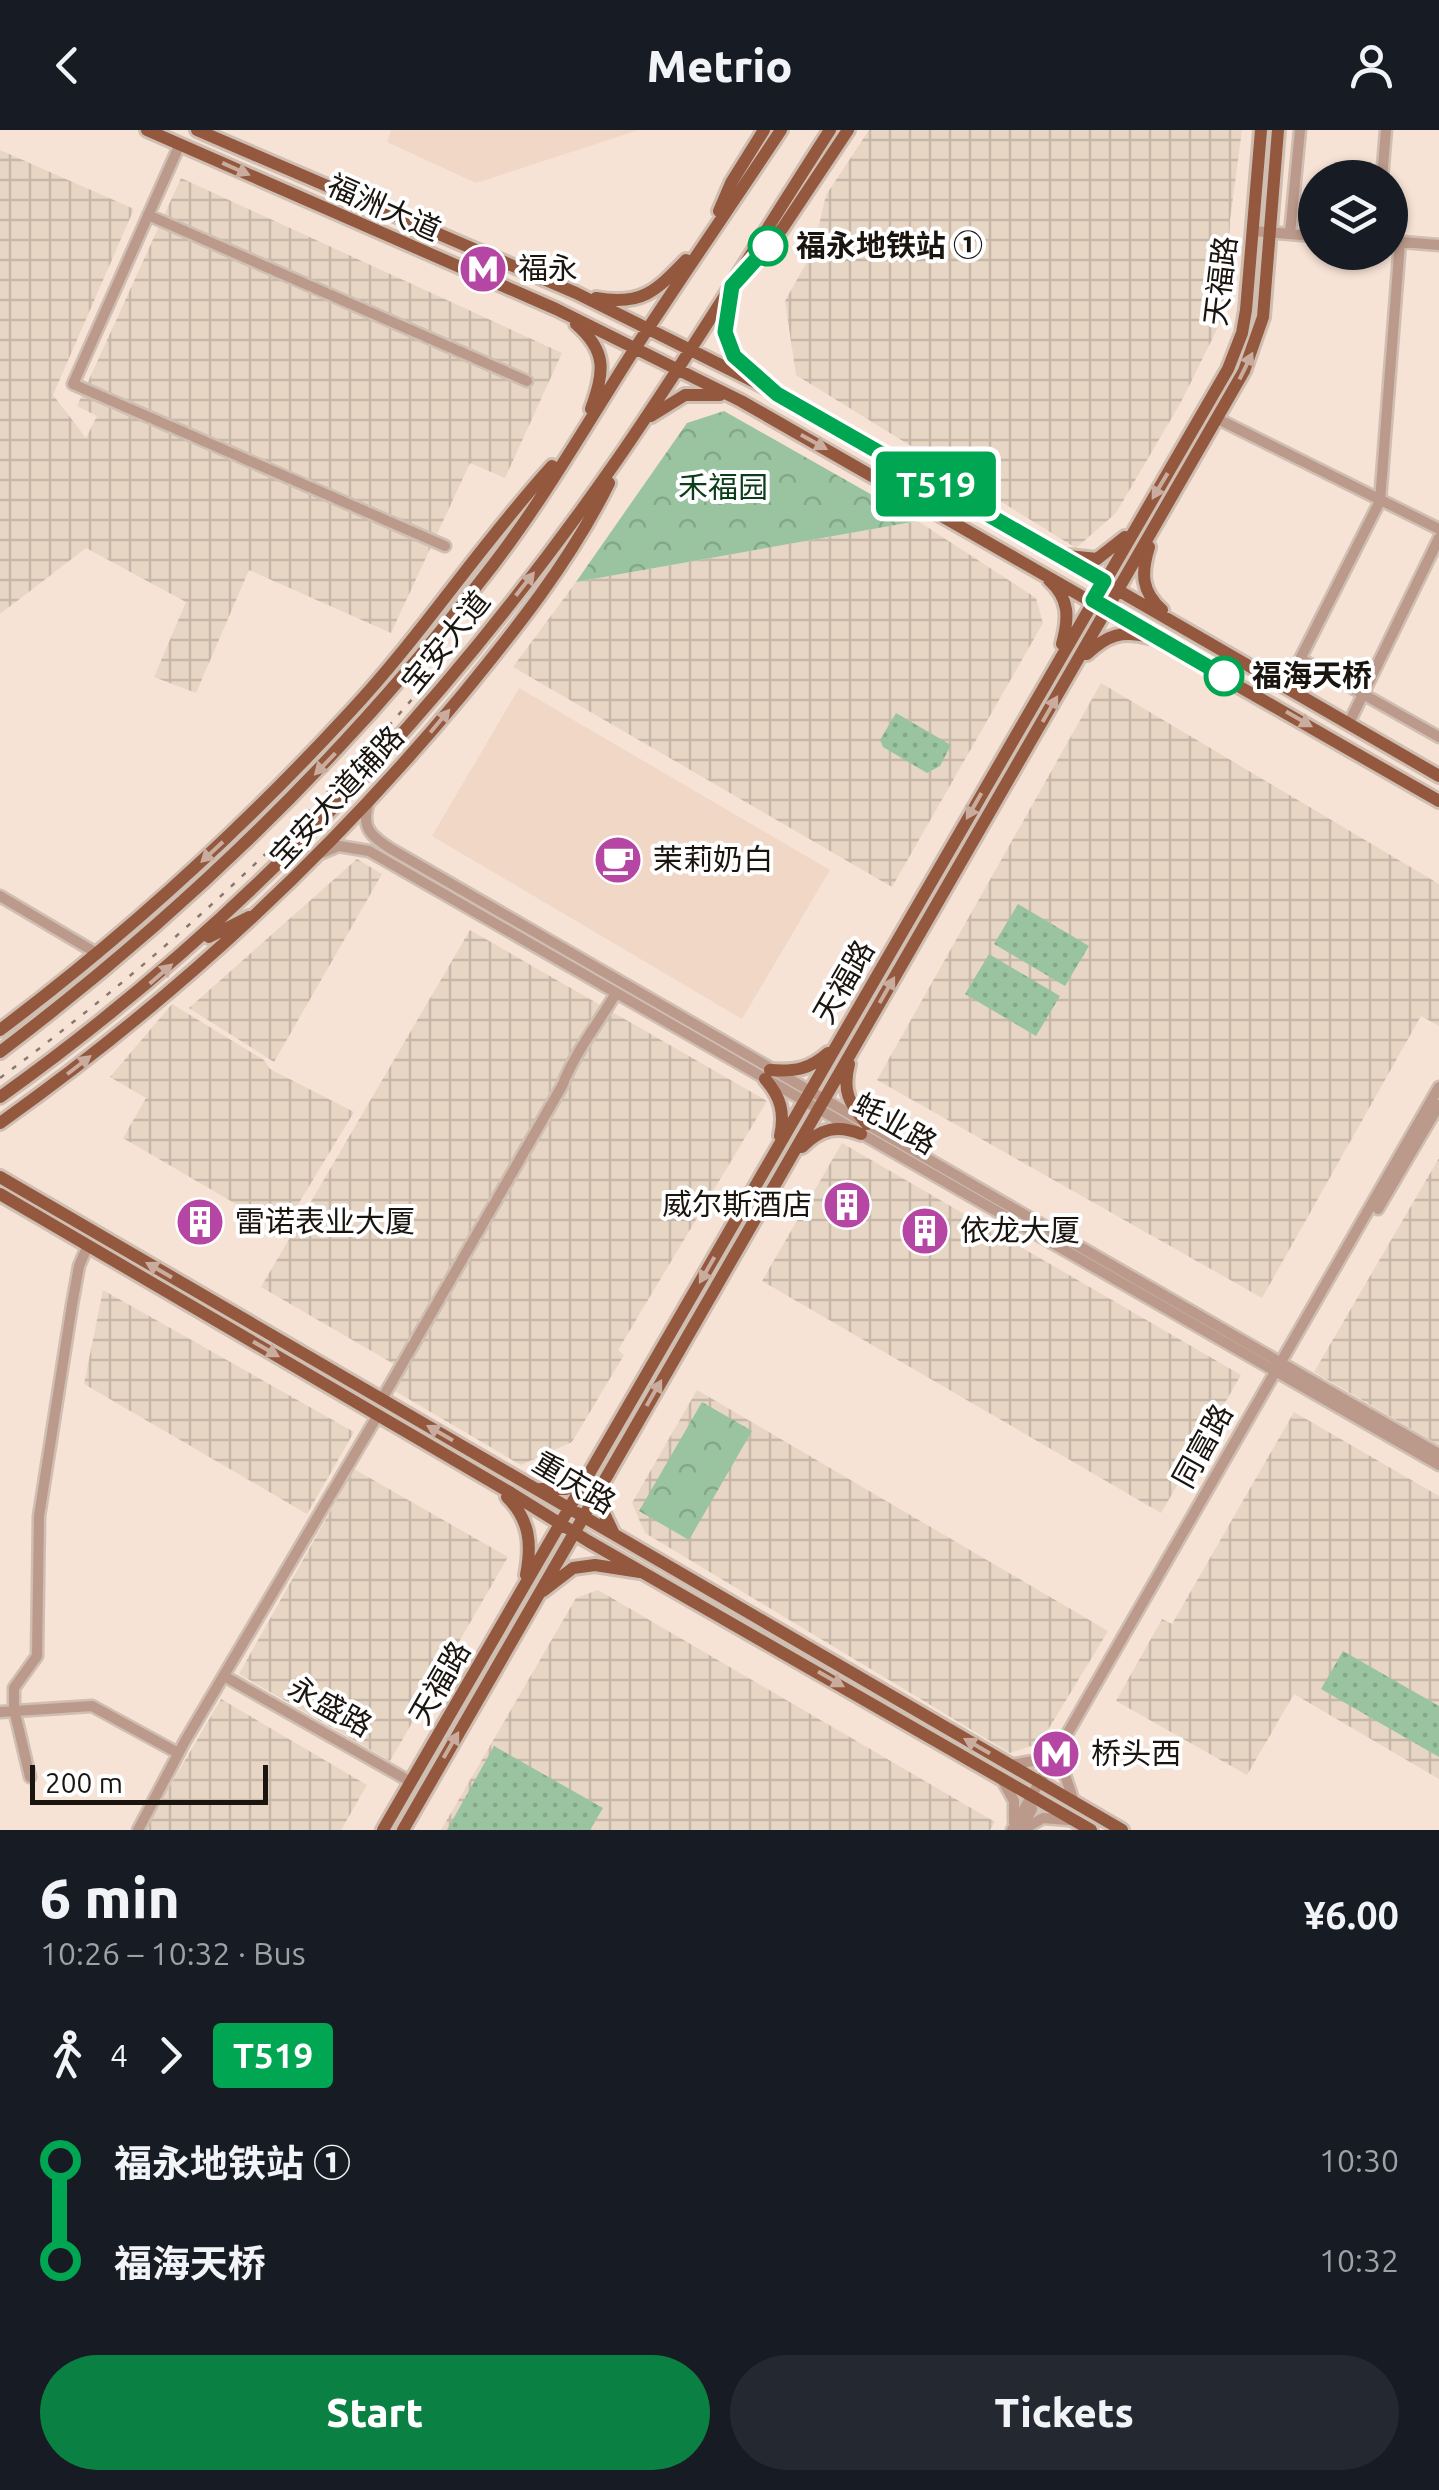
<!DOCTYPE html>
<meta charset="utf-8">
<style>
body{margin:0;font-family:Ubuntu,"Noto Sans SC",sans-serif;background:#242831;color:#f1f3f6;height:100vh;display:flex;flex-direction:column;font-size:38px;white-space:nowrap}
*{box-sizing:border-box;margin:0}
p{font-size:32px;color:#9ea1a6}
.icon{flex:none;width:55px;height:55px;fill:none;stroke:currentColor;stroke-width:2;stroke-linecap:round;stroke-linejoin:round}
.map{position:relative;height:1700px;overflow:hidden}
.panel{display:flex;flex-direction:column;background:#171b24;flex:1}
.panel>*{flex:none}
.badge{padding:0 20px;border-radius:8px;font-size:35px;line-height:65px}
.controls{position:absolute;left:1298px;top:30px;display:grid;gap:20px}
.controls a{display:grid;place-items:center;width:110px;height:110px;border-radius:50%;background:#171b24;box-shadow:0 2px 8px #0004;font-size:50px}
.scale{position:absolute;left:30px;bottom:25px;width:238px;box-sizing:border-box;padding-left:10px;border:5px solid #1b1510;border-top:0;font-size:28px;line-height:35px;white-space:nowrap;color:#1b1510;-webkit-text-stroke:8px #fff;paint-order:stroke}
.map>.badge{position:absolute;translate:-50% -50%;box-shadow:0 0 0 5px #fff}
.legs{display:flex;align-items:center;gap:15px;height:110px;padding:0 40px;font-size:32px}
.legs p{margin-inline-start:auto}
.overview{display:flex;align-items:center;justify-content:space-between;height:170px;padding:0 40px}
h1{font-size:55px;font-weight:800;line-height:75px}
.primary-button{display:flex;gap:20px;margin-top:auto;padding:20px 40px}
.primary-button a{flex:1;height:115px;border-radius:60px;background:#0b8043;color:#fff;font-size:40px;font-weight:800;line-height:115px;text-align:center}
.primary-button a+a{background:#242831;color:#f1f3f6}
ul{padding:0 40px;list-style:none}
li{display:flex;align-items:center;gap:35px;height:100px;font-size:38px}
li i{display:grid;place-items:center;width:15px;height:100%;margin:0 12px;background:currentColor}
li i::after{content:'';width:25px;height:25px;margin:-12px;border:8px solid;border-radius:50%;background:#171b24}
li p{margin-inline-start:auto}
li:first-child i{background:linear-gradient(#0000 50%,currentColor 0)}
li:last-child i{background:linear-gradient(currentColor 50%,#0000 0)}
header{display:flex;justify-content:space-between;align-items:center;height:130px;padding:0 40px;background:#171b24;font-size:45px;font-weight:800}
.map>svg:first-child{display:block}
</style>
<header><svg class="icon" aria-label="back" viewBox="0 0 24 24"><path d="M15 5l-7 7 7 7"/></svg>Metrio<svg class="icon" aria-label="person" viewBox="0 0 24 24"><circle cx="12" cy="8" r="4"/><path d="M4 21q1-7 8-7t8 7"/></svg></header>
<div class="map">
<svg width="1439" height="1700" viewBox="0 0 1439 1700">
<defs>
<pattern id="industrial-grid" width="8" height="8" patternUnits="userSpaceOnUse" patternTransform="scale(2.5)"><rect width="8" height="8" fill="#e8d6c5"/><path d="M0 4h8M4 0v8" fill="none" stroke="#c6b7a8"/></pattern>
<pattern id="grass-dots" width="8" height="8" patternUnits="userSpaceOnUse" patternTransform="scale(2.5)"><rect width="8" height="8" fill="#99c49f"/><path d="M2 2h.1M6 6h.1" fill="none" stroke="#83a888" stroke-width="1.8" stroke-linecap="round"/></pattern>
<pattern id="park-crowns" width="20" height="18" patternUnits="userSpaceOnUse" patternTransform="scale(2.5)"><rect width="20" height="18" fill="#99c49f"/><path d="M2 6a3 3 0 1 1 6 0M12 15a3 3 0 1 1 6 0" fill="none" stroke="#83a888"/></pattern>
</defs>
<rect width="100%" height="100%" fill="#f7e3d6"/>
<path fill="#f1d7c5" d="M 391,0 L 639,0 L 476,53 L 387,12 Z
M 519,558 L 830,740 L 742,889 L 432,706 Z"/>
<path fill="url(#industrial-grid)" d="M 869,0 L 1242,0 L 1230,90 L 1226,181 L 1181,272 L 1116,383 L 1076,418 L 796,245 L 785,171 L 813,121 L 826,65 Z
M 0,20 L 134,79 L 53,265 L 86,308 L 97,286 L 77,276 L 181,48 L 562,223 L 505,348 L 470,333 L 391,503 L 249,440 L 196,563 L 154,547 L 186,472 L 86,418 L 0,484 Z
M 918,391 L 1036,468 L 1043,493 L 892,757 L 513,537 L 576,452 Z
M 1101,553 L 1439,754 L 1439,896 L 1421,886 L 1262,1168 L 877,950 Z
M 357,729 L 382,744 L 274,932 L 189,878 Z
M 470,800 L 767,971 L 618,1220 L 624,1225 L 572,1312 L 521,1335 L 388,1257 L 399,1237 L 261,1157 Z
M 172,874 L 264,930 L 270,939 L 354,982 L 282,1101 L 123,1008 L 146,968 L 110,947 Z
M 842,1013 L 1241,1245 L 1161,1383 L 762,1151 Z
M 1439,1028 L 1439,1315 L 1314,1242 Z
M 103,1160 L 354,1302 L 307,1384 L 84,1254 Z
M 697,1260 L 1108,1501 L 1040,1613 L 1010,1623 L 645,1403 L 632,1373 Z
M 1294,1282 L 1439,1366 L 1439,1649 L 1294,1564 L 1247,1645 L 1116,1571 L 1162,1489 L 1172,1494 Z
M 354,1339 L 508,1427 L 390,1631 L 239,1544 Z
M 598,1460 L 995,1692 L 990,1700 L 441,1700 L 576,1468 Z
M 221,1569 L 367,1655 L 341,1700 L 144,1700 Z"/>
<path fill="url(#grass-dots)" d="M 896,583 L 951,615 L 940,636 L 927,643 L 883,617 L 880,610 Z
M 1018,774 L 1089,816 L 1065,856 L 994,814 Z
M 989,824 L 1060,866 L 1036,906 L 965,864 Z
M 1343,1521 L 1439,1576 L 1439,1627 L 1321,1559 Z
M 494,1616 L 603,1678 L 590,1700 L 447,1700 Z"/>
<path fill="url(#park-crowns)" d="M 724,281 L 918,391 L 576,452 L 687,293 Z
M 702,1272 L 752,1301 L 689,1410 L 639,1381 Z"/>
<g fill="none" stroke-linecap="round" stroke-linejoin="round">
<g stroke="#cfbeb2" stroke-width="15">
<path id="minor" d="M 180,14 L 73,254 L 445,416
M 1382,48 L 1386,0
M 148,85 L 527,251
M 1253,101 L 1315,106
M 1290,104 L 1300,0
M 1390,111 L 1439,115
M 1218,289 L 1439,399
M 1301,529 L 1439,607
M 1286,557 L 1380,371 L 1400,112
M 1349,593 L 1439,408
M 368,675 C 361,698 372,707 391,719 L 1439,1324
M 322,723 L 339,716 L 369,721 L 1439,1335
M 0,766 L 98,824
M 1378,1079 L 1439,975
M 382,1269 L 562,956 C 575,922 598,894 616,863
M 224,1546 L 411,1652
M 0,1582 L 92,1576 L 178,1623
M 1060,1630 L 1074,1672
M 1010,1635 L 1056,1627
M 30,1647 L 14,1579 L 14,1558 L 37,1526 L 39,1386 L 72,1175 L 79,1136 L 88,1115
M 1001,1648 L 1014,1671 L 1014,1692
M 1024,1699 L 1043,1688 L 1068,1690
M 138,1700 L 185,1611 L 378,1285
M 1012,1700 L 1439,957
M 1021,1700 L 1032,1679"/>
</g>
<g stroke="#cfbeb2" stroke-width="18">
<path id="major" d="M 147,0 L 556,179 L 741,271 L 1439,671
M 197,0 L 576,163 L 777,263 L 1439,646
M 719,81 L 731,53 L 764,0
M 753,132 L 782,99 L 848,0
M 730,164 C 723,201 725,222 756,247
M 596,168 C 642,176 656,161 686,130
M 576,194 C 608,222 604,242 591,279
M 651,286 L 685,265 L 720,265
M 1149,417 C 1141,443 1141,461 1162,480
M 1068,426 L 1097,429 L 1125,407
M 1049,450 C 1070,469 1069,488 1062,514
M 1087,524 C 1107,505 1122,500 1149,507
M 209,807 L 249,787
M 0,900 C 126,805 242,699 349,583 C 422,505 480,415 552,336
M 0,922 C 186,781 351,621 493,435 C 545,367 588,292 634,220 C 682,146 732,74 781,0
M 849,934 C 842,961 849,974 867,994
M 770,940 C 795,942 810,939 828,923
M 765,949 C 781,967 785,983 780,1006
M 0,967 C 243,794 446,575 617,330 C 692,222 759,110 830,0
M 0,993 C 173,870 326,729 462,565 C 516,499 571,430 609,353
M 802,1017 C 820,999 837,994 861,1004
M 0,1047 L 1122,1700
M 0,1064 L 511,1363 L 588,1411 L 1091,1700
M 540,1359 L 566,1359 L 586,1346
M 603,1360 L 603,1381 L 613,1402
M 507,1367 C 530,1390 532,1414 526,1445
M 543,1461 L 573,1438 L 595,1435 L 640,1442
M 383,1700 L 1228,239 L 1242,203 L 1246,180 L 1261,0
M 403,1700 L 1244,241 L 1263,187 L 1278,0"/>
</g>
<use href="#minor" stroke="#bc9a8b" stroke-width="10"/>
<use href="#major" stroke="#93583d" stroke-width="12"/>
<path stroke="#867970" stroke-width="2.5" stroke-dasharray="5 10" stroke-linecap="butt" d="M 0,948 C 157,832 300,701 426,553"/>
</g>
<defs><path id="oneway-solid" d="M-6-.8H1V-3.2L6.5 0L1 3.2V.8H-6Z" transform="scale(2.5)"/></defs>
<g fill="#c9ac9e">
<use href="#oneway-solid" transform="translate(236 39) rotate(24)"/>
<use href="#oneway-solid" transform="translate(1246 236) rotate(-64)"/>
<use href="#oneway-solid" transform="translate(814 312) rotate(29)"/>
<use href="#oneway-solid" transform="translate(1160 356) rotate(121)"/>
<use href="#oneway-solid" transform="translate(525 454) rotate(-52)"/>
<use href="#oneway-solid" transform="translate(1050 579) rotate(-60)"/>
<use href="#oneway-solid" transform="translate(1299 589) rotate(30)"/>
<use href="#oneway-solid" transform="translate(440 591) rotate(-50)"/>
<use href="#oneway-solid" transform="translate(325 634) rotate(134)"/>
<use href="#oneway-solid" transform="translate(974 676) rotate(120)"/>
<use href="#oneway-solid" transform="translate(212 722) rotate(137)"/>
<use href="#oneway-solid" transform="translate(161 844) rotate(-41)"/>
<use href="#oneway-solid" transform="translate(887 860) rotate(-60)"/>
<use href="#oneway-solid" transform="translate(79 935) rotate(-38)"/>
<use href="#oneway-solid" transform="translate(159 1140) rotate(-150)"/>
<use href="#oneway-solid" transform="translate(707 1140) rotate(120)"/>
<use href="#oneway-solid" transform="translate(266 1219) rotate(30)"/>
<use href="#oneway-solid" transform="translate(654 1263) rotate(-60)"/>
<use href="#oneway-solid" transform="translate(440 1303) rotate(-150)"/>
<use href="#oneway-solid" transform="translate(831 1549) rotate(30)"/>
<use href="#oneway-solid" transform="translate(451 1615) rotate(-60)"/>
<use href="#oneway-solid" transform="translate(977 1616) rotate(-150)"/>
</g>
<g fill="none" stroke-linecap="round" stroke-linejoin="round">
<g stroke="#fff" stroke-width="22">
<path id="line-1" d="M 768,116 L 732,156 L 725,202 L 734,226 L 777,264 L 1104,451 L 1093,470 L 1224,546"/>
</g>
<use href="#line-1" stroke="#00a651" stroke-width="15"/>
</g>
<defs>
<g id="metro-disc" transform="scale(2.5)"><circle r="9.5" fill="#b546a3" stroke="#fff"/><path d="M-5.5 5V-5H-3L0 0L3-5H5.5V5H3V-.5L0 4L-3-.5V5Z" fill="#fff"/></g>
<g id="cafe-disc" transform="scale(2.5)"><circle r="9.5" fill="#b546a3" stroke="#fff"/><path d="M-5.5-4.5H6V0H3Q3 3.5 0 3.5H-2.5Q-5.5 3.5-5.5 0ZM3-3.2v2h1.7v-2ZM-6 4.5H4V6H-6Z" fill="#fff"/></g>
<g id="building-disc" transform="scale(2.5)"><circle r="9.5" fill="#b546a3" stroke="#fff"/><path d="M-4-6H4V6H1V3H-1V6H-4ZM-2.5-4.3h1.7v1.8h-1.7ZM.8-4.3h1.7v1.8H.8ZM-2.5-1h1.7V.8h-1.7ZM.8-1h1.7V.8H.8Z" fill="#fff"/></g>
</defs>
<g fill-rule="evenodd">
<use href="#metro-disc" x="483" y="139"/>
<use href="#cafe-disc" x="618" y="730"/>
<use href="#building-disc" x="847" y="1075"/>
<use href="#building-disc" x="200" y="1092"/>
<use href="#building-disc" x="925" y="1101"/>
<use href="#metro-disc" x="1056" y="1624"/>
</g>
<g fill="#fff" stroke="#00a651" stroke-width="5">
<circle cx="768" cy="116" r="18"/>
<circle cx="1224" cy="546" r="18"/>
</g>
<g text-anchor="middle" stroke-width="8" stroke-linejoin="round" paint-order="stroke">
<g font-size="30" fill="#1b1510" stroke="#fff">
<text transform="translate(384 78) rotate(24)" y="10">福洲大道</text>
<text transform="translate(1221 151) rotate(-83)" y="10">天福路</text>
<text transform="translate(446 512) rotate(-51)" y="10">宝安大道</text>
<text transform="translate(337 667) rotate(-47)" y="10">宝安大道辅路</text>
<text transform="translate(844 852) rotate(-60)" y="10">天福路</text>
<text transform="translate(895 994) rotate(30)" y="10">蚝业路</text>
<text transform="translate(1203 1316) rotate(-61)" y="10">同富路</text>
<text transform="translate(574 1353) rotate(31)" y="10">重庆路</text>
<text transform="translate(440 1553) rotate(-60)" y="10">天福路</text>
<text transform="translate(330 1577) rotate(29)" y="10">永盛路</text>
</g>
<g font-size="30" font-weight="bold" fill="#1b1510" stroke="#fff" text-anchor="start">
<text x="796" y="126">福永地铁站 ①</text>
<text x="1252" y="556">福海天桥</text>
</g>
<g font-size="30" fill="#1b1510" stroke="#fff" text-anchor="start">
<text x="518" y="149">福永</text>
<text x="653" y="740">茉莉奶白</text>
<text x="812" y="1085" text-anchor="end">威尔斯酒店</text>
<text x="235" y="1102">雷诺表业大厦</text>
<text x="960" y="1111">依龙大厦</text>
<text x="1091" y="1634">桥头西</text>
</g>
<g font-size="30" fill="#0c3d19" stroke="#fff">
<text x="723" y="368">禾福园</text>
</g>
</g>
</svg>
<div class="controls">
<a><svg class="icon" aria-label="layers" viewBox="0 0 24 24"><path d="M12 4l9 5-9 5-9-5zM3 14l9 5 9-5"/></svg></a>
</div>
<div class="scale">200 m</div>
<b class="badge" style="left:936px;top:354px;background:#00a651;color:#fff">T519</b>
</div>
<section class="panel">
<div class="overview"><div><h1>6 min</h1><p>10:26 – 10:32 · Bus</p></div><b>¥6.00</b></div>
<div class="legs"><svg class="icon" aria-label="walk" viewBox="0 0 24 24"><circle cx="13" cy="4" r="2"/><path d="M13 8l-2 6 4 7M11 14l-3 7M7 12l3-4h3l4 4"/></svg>4<svg class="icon" aria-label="forward" viewBox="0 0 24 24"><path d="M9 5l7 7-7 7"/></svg><b class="badge" style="background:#00a651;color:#fff">T519</b></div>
<ul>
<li><i style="color:#00a651"></i><b>福永地铁站 ①</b><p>10:30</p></li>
<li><i style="color:#00a651"></i><b>福海天桥</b><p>10:32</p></li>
</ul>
<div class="primary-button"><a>Start</a><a>Tickets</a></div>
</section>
